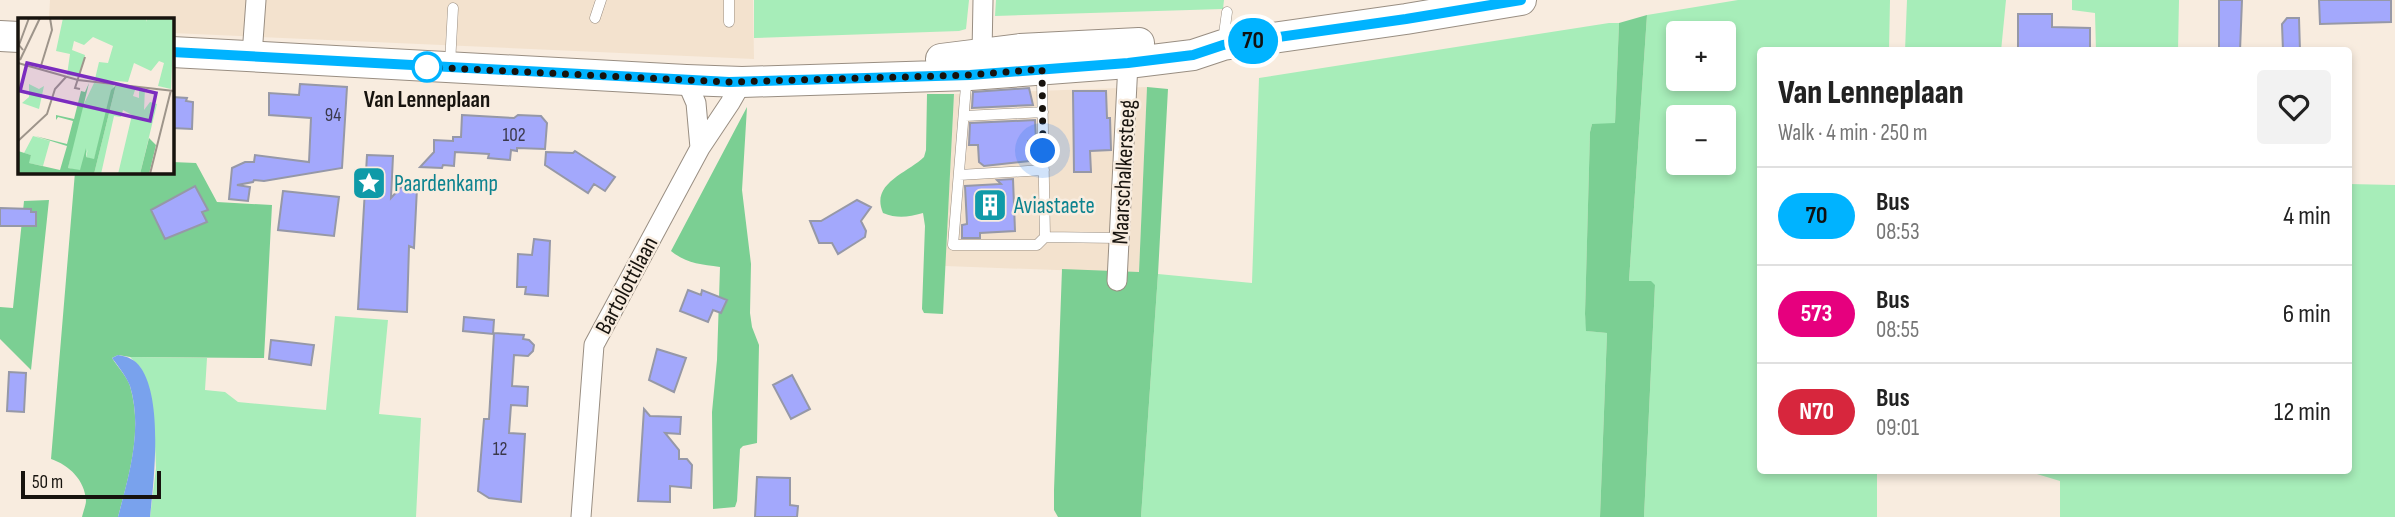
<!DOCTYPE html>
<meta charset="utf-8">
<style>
body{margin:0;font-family:"Sofia Sans Condensed",sans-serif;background:#f2f2f2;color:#222;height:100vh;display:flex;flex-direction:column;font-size:26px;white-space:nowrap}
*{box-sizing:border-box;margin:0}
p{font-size:23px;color:#767676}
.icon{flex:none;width:38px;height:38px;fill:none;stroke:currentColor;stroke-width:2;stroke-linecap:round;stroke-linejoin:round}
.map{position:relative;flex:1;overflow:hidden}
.sheet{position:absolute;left:1757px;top:47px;width:595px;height:427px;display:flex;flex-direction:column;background:#fff;border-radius:7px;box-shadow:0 4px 10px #0003}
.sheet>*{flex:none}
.badge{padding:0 14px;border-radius:23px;font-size:24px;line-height:46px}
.buttons{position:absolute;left:1666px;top:21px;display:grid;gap:14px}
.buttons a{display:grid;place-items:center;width:70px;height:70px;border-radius:7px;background:#fff;box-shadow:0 4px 10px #0003;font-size:35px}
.scale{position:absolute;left:21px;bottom:18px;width:140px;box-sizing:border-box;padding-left:7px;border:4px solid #17130e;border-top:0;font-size:19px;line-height:24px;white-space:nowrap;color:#17130e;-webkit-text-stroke:5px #f8ecdf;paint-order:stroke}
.you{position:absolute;width:35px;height:35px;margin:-18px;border:5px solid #fff;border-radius:50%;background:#1a73e8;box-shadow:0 0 0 10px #1a73e833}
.map>.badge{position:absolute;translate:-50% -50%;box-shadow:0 0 0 4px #fff}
.round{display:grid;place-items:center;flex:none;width:74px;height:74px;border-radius:7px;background:#f2f2f2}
.summary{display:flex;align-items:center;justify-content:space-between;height:119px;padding:0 21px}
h1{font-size:33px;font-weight:800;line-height:52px}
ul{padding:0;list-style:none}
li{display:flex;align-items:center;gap:21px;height:98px;padding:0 21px;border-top:2px solid #e0e0e0}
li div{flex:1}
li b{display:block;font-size:26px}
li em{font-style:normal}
li .badge{min-width:77px;font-weight:700;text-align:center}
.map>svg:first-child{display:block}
</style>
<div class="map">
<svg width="2395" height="517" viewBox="0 0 2395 517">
<rect width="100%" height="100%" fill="#f8ecdf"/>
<path fill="#f3e2ce" d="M 50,0 L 753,0 L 754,59 L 172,33 L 172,19 L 49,19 Z
M 1147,87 L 1139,273 L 945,266 L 954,94 Z"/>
<path fill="#a7edb9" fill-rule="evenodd" d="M 754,0 L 969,0 L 966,29 L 959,31 L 754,38 Z
M 996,0 L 1224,0 L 1223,9 L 995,16 Z
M 1738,0 L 1890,0 L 1889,51 L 1760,51 L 1760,471 L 1877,471 L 1877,517 L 1644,517 L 1655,285 L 1629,281 L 1647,15 ZM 1678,33 L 1724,33 L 1724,79 L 1678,79 ZM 1678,117 L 1724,117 L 1724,163 L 1678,163 Z
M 1907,0 L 2006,0 L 2001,51 L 1905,51 Z
M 2072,0 L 2179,0 L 2178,51 L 2096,51 L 2095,13 L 2072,10 Z
M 1609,23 L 1619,23 L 1615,124 L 1592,124 L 1590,132 L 1585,315 L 1587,331 L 1607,333 L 1600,517 L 1141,517 L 1158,274 L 1252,283 L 1259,78 Z
M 2349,184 L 2395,185 L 2395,517 L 2060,517 L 2060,481 L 2027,471 L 2348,471 Z
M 335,316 L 388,320 L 379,414 L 421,418 L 416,517 L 150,517 L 156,468 L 154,424 L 141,368 L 130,357 L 207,358 L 205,390 L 225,392 L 238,402 L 326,410 Z"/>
<path fill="#7bcf93" d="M 1647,15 L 1629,281 L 1651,281 L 1655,285 L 1644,517 L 1600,517 L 1607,333 L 1586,331 L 1585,314 L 1590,132 L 1592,124 L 1615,123 L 1619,23 Z
M 1147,87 L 1168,89 L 1158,274 L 1141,517 L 1058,517 L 1054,510 L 1054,490 L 1062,269 L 1139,272 Z
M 927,94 L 954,94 L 943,314 L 924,313 L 922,309 L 925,226 L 923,213 C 908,217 898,219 883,213 C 870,183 908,173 924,157 L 926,150 Z
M 747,107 L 742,190 L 751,264 L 750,313 L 752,327 L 759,345 L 757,443 L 743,446 L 740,449 L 737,501 L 735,507 L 713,509 L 712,412 L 717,360 L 720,267 C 700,264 687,264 671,251 Z
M 172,162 L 196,163 L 217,202 L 272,205 L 264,358 L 130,357 L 118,355 L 112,358 C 118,367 127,377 130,386 C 143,430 129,475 118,517 L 82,517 C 83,512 86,505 86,501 C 85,480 69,465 51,459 L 75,172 L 172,172 Z
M 49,200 L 31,370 L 0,339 L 0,307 L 13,308 L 24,201 Z"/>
<path fill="#79a2ed" d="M 118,355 C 128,357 135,359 141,368 C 163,401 154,479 150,517 L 118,517 C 129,475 143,429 130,386 C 126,376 118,366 112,358 Z"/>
<path fill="#a3a8fc" stroke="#9698a7" stroke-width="2" d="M 2219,0 L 2242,0 L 2240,51 L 2219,51 Z
M 2319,0 L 2391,0 L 2391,22 L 2320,24 Z
M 2018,14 L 2052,14 L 2052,27 L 2090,28 L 2090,51 L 2018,51 Z
M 2287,18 L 2299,18 L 2300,51 L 2283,51 L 2282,24 Z
M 300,84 L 347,87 L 342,168 L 264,181 L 254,180 L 253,182 L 237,185 L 250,187 L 248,201 L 229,199 L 232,168 L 245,162 L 254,162 L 255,155 L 309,162 L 311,118 L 269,115 L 269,93 L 299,95 Z
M 1029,88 L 1033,105 L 972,108 L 973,92 Z
M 1073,91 L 1106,91 L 1107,118 L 1110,118 L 1111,150 L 1090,151 L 1091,172 L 1074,172 Z
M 172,97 L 187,98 L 186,101 L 193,102 L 192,129 L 172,128 Z
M 462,115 L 514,118 L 518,115 L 541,116 L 547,123 L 545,149 L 517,148 L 517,151 L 511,150 L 510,160 L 488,158 L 489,154 L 455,152 L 454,166 L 443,165 L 442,168 L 420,167 L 434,152 L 434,140 L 453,141 L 453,137 L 461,137 Z
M 1035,120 L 1036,140 L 1028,141 L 1029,161 L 984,166 L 979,162 L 978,145 L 969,145 L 970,123 Z
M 575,151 L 615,177 L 605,191 L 594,184 L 588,193 L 545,165 L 546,152 L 573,153 Z
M 367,155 L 393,156 L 391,198 L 401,187 L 417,188 L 414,248 L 409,246 L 407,312 L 358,309 Z
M 1013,179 L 1015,231 L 980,233 L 980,238 L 962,238 L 962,225 L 967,224 L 965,186 L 1001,184 L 997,180 Z
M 195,186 L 208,210 L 202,212 L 207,222 L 165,239 L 151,210 Z
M 283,191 L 339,197 L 334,236 L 278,230 Z
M 857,200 L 871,207 L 861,221 L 866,231 L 865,237 L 838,254 L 832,243 L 819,243 L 810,221 L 821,221 Z
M 0,208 L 31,209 L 31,212 L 36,212 L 36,226 L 0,226 Z
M 534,239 L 550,241 L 548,296 L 525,294 L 526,287 L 517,287 L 518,254 L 532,255 Z
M 688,290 L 701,295 L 702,290 L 727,300 L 721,313 L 713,310 L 708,322 L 680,311 Z
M 464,317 L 494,320 L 493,334 L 463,331 Z
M 494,333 L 524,335 L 523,339 L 529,340 L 534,345 L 533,351 L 528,356 L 514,355 L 512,386 L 528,387 L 527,406 L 511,405 L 509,433 L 525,434 L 521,502 L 489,498 L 478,491 L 484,419 L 489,419 Z
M 271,340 L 314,345 L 311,365 L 269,359 Z
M 657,349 L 686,358 L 674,392 L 649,380 Z
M 9,372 L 26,373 L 24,412 L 7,411 Z
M 792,375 L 810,409 L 791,419 L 773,385 Z
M 644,409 L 650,416 L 681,417 L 680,434 L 665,433 L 679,450 L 679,459 L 687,459 L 692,465 L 691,488 L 670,486 L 670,502 L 638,501 Z
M 757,477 L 790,478 L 790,505 L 798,506 L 797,517 L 755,517 Z"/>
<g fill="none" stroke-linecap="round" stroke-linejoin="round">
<g stroke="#998e82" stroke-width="11">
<path id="lane" d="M 595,18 L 601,0
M 729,22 L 729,0
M 1223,41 L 1227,12
M 450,64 L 453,8
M 1042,81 L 1045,237 L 1119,238
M 966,86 L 953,245 L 1037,245 L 1045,237
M 965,116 L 1043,112
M 959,175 L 1044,170"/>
</g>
<g stroke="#998e82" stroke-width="21">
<path id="street" d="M 252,55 L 256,0
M 976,64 L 982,53 L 983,0
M 686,80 L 696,103 L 700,148
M 1117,281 L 1128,63
M 581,517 L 594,345 L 700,148 L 730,103 L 742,82"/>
</g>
<g stroke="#998e82" stroke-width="32">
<path id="primary" d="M 0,36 L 19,37
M 172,52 L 686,80 L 742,82 L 970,75 L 1128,63 L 1193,55 L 1223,45 L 1406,19 L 1521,0
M 941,59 L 1020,49 L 1139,43"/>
</g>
<use href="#lane" stroke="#fff" stroke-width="10"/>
<use href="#street" stroke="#fff" stroke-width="19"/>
<use href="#primary" stroke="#fff" stroke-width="30"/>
</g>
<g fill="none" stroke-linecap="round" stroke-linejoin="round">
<g stroke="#fff" stroke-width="16">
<path id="line" d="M 172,52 L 729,82 L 970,75 L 1128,63 L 1193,55 L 1223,45 L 1406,19 L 1521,0"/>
</g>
<use href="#line" stroke="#00b3ff" stroke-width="10"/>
<path stroke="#17130e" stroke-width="7" stroke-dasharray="0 12.6" d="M 427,67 L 729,82 L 970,75 L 1042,69 L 1043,151"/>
</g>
<defs>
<g id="sight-square" transform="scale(1.75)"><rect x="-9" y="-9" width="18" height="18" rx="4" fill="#0f9aa8" stroke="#f8ecdf"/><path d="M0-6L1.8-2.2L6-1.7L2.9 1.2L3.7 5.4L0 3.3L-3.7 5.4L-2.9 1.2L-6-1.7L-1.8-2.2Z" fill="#fff"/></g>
<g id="building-square" transform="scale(1.75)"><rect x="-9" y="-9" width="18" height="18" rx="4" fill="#0f9aa8" stroke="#f8ecdf"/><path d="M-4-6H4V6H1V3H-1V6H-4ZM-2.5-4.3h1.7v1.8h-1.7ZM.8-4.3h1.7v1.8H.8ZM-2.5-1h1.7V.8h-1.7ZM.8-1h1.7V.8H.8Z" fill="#fff"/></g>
</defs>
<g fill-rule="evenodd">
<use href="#sight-square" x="369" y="183"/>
<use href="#building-square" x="990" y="205"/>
</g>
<circle fill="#fff" stroke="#00b3ff" stroke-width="3.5" cx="427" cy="67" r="14"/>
<g text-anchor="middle" stroke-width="5" stroke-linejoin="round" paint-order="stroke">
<g font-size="19" fill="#3a384a">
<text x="333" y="121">94</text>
<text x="514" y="141">102</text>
<text x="500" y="455">12</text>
</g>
<g font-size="23" font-weight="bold" fill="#17130e" stroke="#f8ecdf">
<text x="427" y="107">Van Lenneplaan</text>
</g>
<g font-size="23" fill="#17130e" stroke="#f8ecdf">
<text transform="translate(1123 172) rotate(-87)" y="8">Maarschalkersteeg</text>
<text transform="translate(626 285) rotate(-62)" y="8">Bartolottilaan</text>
</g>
<g font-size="23" fill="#0d838f" stroke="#f8ecdf" text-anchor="start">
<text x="394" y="191">Paardenkamp</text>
<text x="1014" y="213">Aviastaete</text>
</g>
</g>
<g transform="translate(18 18)">
<rect width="156" height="156" fill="#f8ecdf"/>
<path d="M 45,0 L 128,0 L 128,4 L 129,0 L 156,0 L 153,71 L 140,68 L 146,45 L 141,43 L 133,53 L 116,45 L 110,64 L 77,61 L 81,44 L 90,45 L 95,28 L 75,19 L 66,27 L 56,23 L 54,32 L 67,37 L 61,59 L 49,57 L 52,36 L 38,33 ZM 76,65 L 96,67 L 76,142 L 68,139 L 70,131 L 62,153 L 50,150 L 62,94 ZM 11,66 L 21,71 L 26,68 L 21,91 L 4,85 L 11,79 ZM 98,67 L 118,69 L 115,78 L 121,80 L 121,72 L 127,70 L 126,92 L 132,84 L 139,86 L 122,156 L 100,156 L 114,97 L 105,92 L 103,99 L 96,98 L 83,156 L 76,156 ZM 15,118 L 32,123 L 25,148 L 10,145 L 13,137 L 6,135 Z" fill="#a7edb9"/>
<path d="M 71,65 L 50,150 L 62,152 L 68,130 L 68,139 L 76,141 L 93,72 L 98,67 L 76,156 L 0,156 L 0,133 L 13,137 L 11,145 L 42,152 L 49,128 L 17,118 L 49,126 L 55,103 L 40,99 L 38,102 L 38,97 L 56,101 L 63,73 L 67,74 ZM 131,120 L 138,127 L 131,156 L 122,156 Z" fill="#7bcf93"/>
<path fill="none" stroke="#9e958b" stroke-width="2" d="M 5,32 L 1,27 L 11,0M 2,42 L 22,0M 0,45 L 60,62 L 156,73M 22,51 L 34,12 L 32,0M 62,71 L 57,70 L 67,39M 0,123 L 29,96 L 37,71 L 48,59M 132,156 L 153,72"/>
<path fill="#7b2cbf" fill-opacity="0.15" stroke="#7b2cbf" stroke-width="3.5" d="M 9,45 L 138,75 L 132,103 L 2,73 Z"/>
<rect width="156" height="156" fill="none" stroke="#17130e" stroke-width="3.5"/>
</g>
</svg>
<div class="buttons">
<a>+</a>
<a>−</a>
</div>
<div class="scale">50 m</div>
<div class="you" style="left:1043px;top:151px"></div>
<b class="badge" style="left:1253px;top:41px;background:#00b3ff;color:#111">70</b>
<section class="sheet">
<div class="summary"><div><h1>Van Lenneplaan</h1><p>Walk · 4 min · 250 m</p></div><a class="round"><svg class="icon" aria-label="heart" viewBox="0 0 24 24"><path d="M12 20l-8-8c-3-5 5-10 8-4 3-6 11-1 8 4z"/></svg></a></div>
<ul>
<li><span class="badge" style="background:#00b3ff;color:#111">70</span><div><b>Bus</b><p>08:53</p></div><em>4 min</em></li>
<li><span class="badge" style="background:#e6007e;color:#fff">573</span><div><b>Bus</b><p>08:55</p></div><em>6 min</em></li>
<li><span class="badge" style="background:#d7263d;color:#fff">N70</span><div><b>Bus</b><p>09:01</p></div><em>12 min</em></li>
</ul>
</section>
</div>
